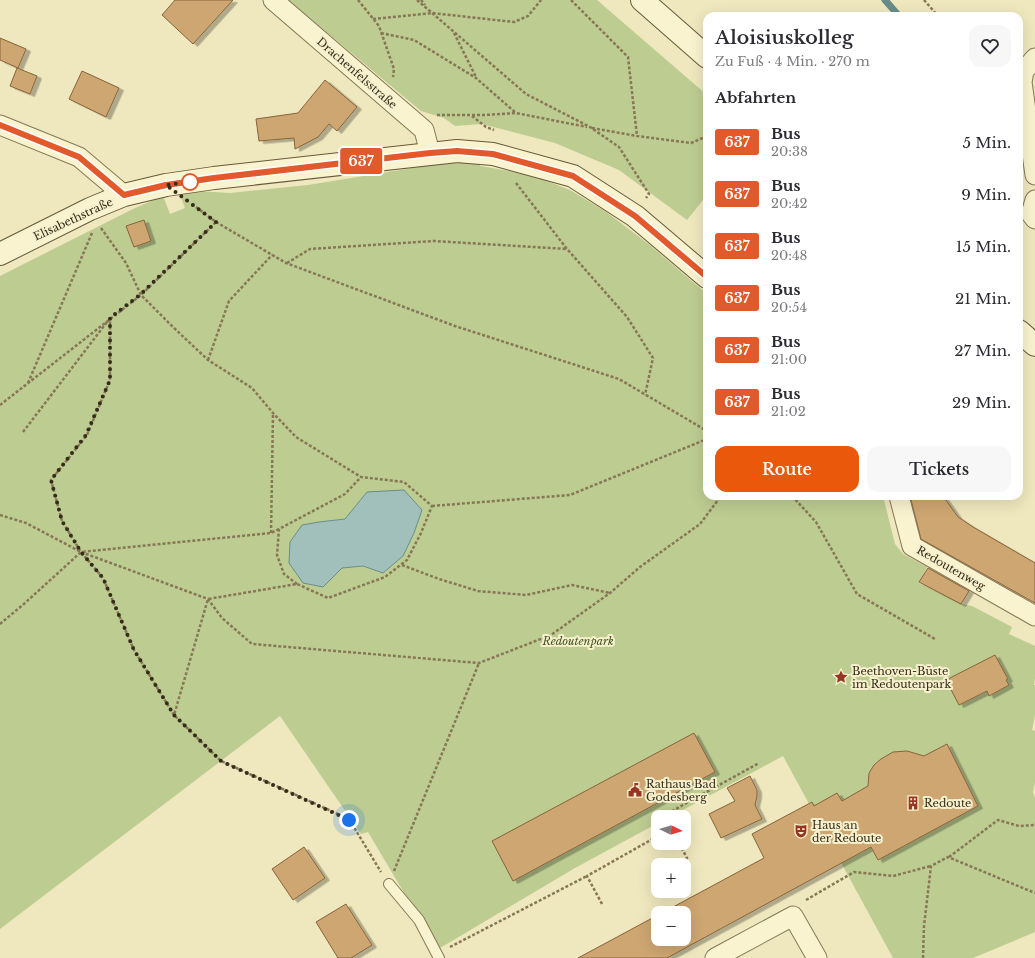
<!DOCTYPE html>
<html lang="de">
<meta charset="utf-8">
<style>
body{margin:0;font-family:"Libre Baskerville",serif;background:#f7f7f7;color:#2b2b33;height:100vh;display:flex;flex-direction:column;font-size:15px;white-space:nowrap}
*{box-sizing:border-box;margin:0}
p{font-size:13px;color:#7c7c81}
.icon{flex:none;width:22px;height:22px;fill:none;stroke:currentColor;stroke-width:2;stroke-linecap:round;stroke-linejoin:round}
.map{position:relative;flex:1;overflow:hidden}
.side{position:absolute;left:703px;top:12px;width:320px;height:488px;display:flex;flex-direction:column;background:#fff;border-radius:12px;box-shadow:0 4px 16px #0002}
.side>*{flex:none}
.badge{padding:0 8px;border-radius:3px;font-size:14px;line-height:26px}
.needle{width:26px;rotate:95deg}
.controls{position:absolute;left:651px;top:810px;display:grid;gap:8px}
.controls a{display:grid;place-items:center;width:40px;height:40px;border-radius:8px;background:#fff;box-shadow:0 4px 16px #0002;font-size:20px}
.you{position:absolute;width:20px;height:20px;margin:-10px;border:3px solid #fff;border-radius:50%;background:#1a73e8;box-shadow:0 0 0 6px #1a73e833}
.map>.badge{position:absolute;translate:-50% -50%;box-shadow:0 0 0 2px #fff}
h2{padding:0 12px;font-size:15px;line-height:36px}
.round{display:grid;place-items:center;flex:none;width:42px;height:42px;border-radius:12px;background:#f7f7f7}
.overview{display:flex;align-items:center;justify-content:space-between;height:68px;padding:0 12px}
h1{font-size:19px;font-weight:600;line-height:30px}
.primary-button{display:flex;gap:8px;margin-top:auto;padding:8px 12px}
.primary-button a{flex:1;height:46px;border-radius:12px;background:#ea580c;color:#fff;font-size:16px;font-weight:600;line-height:46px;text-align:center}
.primary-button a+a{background:#f7f7f7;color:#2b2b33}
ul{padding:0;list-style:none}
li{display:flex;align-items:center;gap:12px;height:52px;padding:0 12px}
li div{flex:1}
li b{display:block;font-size:15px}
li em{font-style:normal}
li .badge{min-width:44px;font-weight:700;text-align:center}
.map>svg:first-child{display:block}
</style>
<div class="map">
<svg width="1035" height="958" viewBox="0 0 1035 958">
<defs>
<filter id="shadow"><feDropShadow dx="4.5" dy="2.5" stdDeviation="0" flood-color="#0004"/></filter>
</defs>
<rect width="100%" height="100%" fill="#efe7bd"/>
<path fill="#bdcc91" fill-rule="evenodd" d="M 288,0 L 597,0 L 707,95 L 707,195 L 687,220 L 619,170 L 555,143 L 482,124 L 455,126 L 444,118 L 421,111 Z
M 480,157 L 480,166 L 529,174 L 570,190 L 605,211 L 651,246 L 707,294 L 707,496 L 883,496 L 895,544 L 903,554 L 927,567 L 919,583 L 962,604 L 972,606 L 1012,627 L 1009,634 L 1035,646 L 1035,678 L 1034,685 L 1035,685 L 1035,715 L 1032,730 L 1035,731 L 1035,783 L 1033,792 L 1035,798 L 1035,932 L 973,958 L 893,958 L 783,756 L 670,817 L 658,817 L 658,823 L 575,868 L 435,951 L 419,918 L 368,832 L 361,834 L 280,716 L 0,929 L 0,276 L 133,209 L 163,196 L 170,214 L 185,208 L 178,190 L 230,193 L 308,185 ZM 367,492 L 422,510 L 414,533 L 403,556 L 383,573 L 363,566 L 341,568 L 319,522 L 345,519 Z"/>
<path fill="#a1c0bb" stroke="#688d89" d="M 404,490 L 422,510 L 414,533 L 403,556 L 383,573 L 363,566 L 342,568 L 323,587 L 303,583 L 289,563 L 290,542 L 302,525 L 319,522 L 345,519 L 367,492 Z"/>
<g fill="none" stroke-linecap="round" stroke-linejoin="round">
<path stroke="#688d89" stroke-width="7" d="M 885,0 L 899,16"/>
</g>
<path fill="#cea671" stroke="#86643b" filter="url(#shadow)" d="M 175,0 L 233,0 L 193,44 L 162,15 Z
M 0,38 L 26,49 L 18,68 L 0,60 Z
M 17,68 L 37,76 L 30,94 L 10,86 Z
M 82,71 L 119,88 L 106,117 L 69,99 Z
M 325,80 L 357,107 L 337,131 L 329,124 L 318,137 L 295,149 L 294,138 L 259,141 L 256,119 L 298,113 Z
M 144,220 L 151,241 L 134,247 L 126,226 Z
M 910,496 L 943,496 L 958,517 L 973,527 L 1035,563 L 1035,603 L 921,539 Z
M 928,568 L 969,591 L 961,604 L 919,582 Z
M 995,655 L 1008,679 L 1006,680 L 1009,685 L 989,696 L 987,691 L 959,705 L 946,680 Z
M 694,733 L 715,772 L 513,881 L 492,841 Z
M 947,744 L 978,806 L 878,860 L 871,847 L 667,958 L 578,958 L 658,915 L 658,939 L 684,939 L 684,913 L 662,913 L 764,858 L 752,834 L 812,802 L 814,806 L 837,793 L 842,801 L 868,786 L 869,773 L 874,765 L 881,759 L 893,752 L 907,751 L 924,756 Z
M 750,776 L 757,790 L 757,796 L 755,805 L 762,819 L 721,838 L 709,814 L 735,801 L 727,788 Z
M 304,847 L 325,878 L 293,900 L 272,869 Z
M 346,904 L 372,945 L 351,958 L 338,958 L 316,922 Z"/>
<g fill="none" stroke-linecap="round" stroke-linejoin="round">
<g stroke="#877756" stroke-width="12">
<path id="lane" d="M 389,884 L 419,920 L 439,958"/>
</g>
<g stroke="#877756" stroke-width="21">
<path id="street" d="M 273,0 L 424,130 L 430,153
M 1035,58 L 1024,71 L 1022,82 L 1035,175
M 0,125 L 79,157 L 124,195
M 1035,200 L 1031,214 L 1035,219
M 899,496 L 912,546 L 1035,616
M 715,958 L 793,916 L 817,958"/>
</g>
<g stroke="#685839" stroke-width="24">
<path id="secondary" d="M 642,0 L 707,57
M 0,254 L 90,209 L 124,195 L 166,185 L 214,178 L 457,151 L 493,154 L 573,176 L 635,216 L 707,277
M 1019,331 L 1035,345"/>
</g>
<path stroke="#877756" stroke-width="2.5" stroke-dasharray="3 2" stroke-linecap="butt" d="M 358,0 L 379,26 L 394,69 L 393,77
M 417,0 L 526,94 L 590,127 L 619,147 L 649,194 L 646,198
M 421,0 L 425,5
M 571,0 L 628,57 L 637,136
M 924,0 L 938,16
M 373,19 L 432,13 L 514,22 L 528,16 L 541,0
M 381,33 L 414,40 L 476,78 L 516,113
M 454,33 L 476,77
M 437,115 L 485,115 L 516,113 L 587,127
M 472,116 L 486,127 L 494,130
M 592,128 L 637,136 L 691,143 L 707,136
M 516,183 L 567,249 L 627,317 L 653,358 L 645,395
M 192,204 L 216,222 L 286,263 L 455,326 L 619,379 L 707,431
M 101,228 L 126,263 L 141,295 L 173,327 L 208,360 L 252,388 L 273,413 L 296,437 L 361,477 L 404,482 L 432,506 L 421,533 L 407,560 L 385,577 L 328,598 L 297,584 L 208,599 L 174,715
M 287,263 L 310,249 L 434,241 L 567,249
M 208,360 L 229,301 L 272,255
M 28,383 L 92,233
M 0,405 L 141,295 L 216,222
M 23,432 L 107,322
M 792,496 L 816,522 L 857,594 L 935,639
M 432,506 L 570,495 L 707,439
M 0,515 L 26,523 L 81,552 L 103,578 L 134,650 L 174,715 L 221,761 L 349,819 L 381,872
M 279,529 L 271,533 L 81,552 L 208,599 L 222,618 L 252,644 L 479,663 L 551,635 L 610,593 L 640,567 L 700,524 L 721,496
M 271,533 L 273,414
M 402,565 L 439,579 L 478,591 L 526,595 L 572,585 L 610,593
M 297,584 L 284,574 L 277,555 L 279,529 L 345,494 L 361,477
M 0,624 L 25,603 L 81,552 L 62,521 L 51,480 L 87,435 L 110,380 L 110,318
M 666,817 L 665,815 L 759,763
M 949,857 L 998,820 L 1019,826 L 1035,825
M 672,865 L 687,858 L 679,843
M 394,871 L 479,663
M 806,900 L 854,872 L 893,876 L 931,866
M 602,904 L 587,876 L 658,836
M 450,947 L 587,876
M 923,958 L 924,926 L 931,866 L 948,857 L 1035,893"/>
<use href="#lane" stroke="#faf3d0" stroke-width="10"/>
<use href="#street" stroke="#faf3d0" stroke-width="19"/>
<use href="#secondary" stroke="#faf3d0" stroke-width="22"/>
</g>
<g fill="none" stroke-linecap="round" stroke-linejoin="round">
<g stroke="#fff" stroke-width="9">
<path id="line" d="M 0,125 L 79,157 L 124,195 L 166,185 L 214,178 L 430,153 L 457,151 L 493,154 L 573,176 L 635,216 L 707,277"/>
</g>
<use href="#line" stroke="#e2592b" stroke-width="6"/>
<path stroke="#352c1b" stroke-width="4" stroke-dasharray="0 7.2" d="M 190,182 L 166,185 L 216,222 L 141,294 L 110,318 L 110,380 L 86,435 L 51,480 L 62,521 L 81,552 L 103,578 L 134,650 L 174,715 L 221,761 L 349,820"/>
</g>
<defs>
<g id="sight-bare" transform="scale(1.08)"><path d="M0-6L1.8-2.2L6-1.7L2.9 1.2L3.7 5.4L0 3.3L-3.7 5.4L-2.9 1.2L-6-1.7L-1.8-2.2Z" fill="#973424" stroke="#f6f0cc" stroke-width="2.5" paint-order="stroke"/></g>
<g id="civic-bare" transform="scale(1.08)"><path d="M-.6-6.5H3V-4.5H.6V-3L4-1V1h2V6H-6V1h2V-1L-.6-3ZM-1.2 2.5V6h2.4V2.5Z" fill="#973424" stroke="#f6f0cc" stroke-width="2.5" paint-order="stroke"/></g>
<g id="building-bare" transform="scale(1.08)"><path d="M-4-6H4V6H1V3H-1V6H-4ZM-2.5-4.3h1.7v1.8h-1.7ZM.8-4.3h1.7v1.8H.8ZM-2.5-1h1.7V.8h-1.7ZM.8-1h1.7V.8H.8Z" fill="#973424" stroke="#f6f0cc" stroke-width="2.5" paint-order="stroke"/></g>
<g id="theatre-bare" transform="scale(1.08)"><path d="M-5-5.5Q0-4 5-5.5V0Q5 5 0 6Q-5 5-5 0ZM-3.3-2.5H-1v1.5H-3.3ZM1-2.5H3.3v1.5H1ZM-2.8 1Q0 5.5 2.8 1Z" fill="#973424" stroke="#f6f0cc" stroke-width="2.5" paint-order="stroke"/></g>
</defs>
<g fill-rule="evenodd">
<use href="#sight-bare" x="841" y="677"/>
<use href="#civic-bare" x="635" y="790"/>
<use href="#building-bare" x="913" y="803"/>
<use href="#theatre-bare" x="801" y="831"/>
</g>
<circle fill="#fff" stroke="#e2592b" stroke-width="2" cx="190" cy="182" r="8"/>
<g text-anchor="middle" stroke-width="4" stroke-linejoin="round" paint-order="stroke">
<g font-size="11" fill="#352c1b" stroke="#f6f0cc">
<text transform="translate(357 73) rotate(41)" y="4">Drachenfelsstraße</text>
<text transform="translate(73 219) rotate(-25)" y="4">Elisabethstraße</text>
<text transform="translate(951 568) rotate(30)" y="4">Redoutenweg</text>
</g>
<g font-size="11" font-style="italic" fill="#3f5221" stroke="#f6f0cc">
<text x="578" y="645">Redoutenpark</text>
</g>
<g font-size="11" fill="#352c1b" stroke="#f6f0cc" text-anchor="start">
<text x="852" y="675">Beethoven-Büste<tspan x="852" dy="13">im Redoutenpark</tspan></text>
<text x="646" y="788">Rathaus Bad<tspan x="646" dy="13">Godesberg</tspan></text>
<text x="924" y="807">Redoute</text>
<text x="812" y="829">Haus an<tspan x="812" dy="13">der Redoute</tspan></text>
</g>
</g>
</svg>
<div class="controls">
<a><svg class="needle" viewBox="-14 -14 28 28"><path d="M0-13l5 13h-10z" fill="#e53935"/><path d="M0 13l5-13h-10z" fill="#7c7c81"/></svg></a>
<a>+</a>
<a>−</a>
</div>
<div class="you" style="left:349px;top:820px"></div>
<b class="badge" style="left:361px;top:161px;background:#e2592b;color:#fff">637</b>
<section class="side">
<div class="overview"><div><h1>Aloisiuskolleg</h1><p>Zu Fuß · 4 Min. · 270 m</p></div><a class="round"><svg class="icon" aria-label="heart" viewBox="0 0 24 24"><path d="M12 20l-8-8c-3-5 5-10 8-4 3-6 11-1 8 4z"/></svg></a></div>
<h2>Abfahrten</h2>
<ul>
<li><span class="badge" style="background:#e2592b;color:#fff">637</span><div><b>Bus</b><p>20:38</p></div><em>5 Min.</em></li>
<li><span class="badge" style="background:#e2592b;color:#fff">637</span><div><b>Bus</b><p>20:42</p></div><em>9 Min.</em></li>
<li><span class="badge" style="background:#e2592b;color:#fff">637</span><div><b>Bus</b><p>20:48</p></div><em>15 Min.</em></li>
<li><span class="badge" style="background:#e2592b;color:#fff">637</span><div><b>Bus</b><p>20:54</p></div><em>21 Min.</em></li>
<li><span class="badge" style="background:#e2592b;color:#fff">637</span><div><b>Bus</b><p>21:00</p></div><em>27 Min.</em></li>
<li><span class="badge" style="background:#e2592b;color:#fff">637</span><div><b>Bus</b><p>21:02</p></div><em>29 Min.</em></li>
</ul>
<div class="primary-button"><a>Route</a><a>Tickets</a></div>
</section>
</div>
